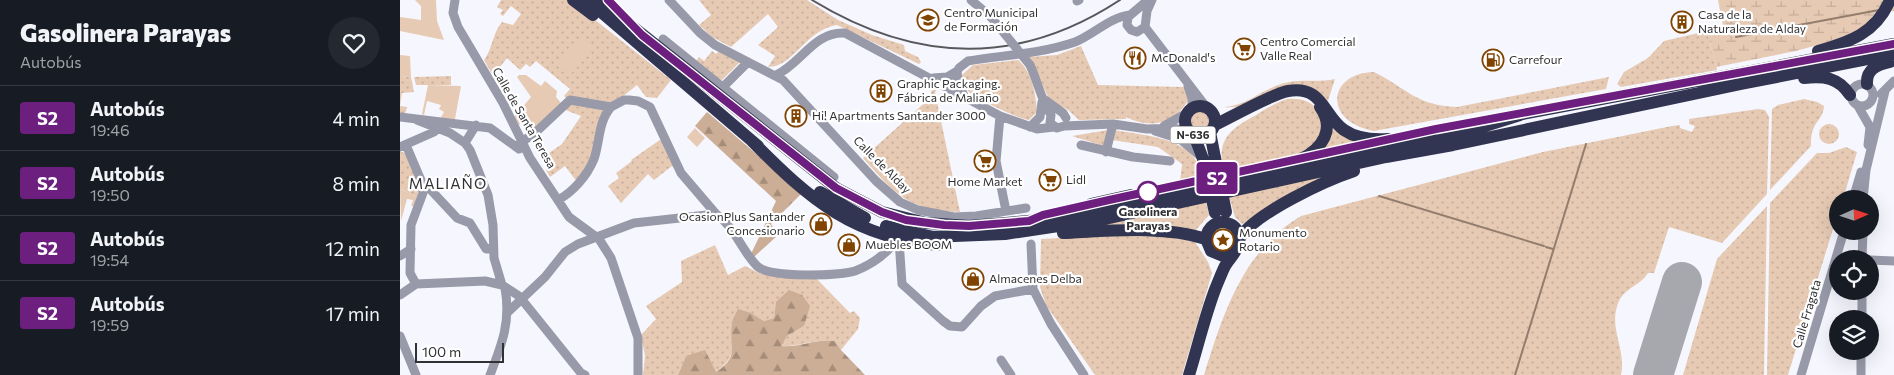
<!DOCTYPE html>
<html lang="es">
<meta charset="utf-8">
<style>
body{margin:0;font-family:Commissioner,sans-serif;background:#242831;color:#f1f3f6;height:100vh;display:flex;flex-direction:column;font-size:19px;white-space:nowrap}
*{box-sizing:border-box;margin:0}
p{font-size:16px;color:#9ea1a6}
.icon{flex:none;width:28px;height:28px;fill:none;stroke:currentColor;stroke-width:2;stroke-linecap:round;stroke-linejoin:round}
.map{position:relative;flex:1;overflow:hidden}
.panel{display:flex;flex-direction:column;background:#171b24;width:400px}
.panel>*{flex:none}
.badge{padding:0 10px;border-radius:4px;font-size:18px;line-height:32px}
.needle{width:32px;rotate:87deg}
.buttons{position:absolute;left:1429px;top:190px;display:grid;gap:10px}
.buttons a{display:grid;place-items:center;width:50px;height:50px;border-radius:50%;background:#171b24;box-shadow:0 5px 20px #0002;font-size:25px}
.scale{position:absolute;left:15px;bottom:12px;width:89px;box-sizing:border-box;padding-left:5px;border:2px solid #313134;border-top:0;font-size:14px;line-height:18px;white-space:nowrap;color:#313134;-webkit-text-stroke:4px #fff;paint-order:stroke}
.map>.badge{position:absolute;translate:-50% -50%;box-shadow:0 0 0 2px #fff}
.round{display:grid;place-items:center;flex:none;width:52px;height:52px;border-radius:26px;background:#242831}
.overview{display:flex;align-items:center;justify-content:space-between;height:85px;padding:0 20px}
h1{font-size:24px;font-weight:800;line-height:38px}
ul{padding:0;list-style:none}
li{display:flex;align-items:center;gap:15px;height:65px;padding:0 20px;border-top:1px solid #363941}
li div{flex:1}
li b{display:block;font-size:19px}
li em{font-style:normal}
li .badge{min-width:55px;font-weight:700;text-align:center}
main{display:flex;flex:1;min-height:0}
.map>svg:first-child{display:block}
</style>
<main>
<section class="panel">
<div class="overview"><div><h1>Gasolinera Parayas</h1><p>Autobús</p></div><a class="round"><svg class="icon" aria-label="heart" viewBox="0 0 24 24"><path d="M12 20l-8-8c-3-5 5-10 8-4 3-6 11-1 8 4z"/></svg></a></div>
<ul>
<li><span class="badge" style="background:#6d1f80;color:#fff">S2</span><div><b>Autobús</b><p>19:46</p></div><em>4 min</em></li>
<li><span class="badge" style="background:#6d1f80;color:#fff">S2</span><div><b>Autobús</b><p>19:50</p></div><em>8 min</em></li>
<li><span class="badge" style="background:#6d1f80;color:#fff">S2</span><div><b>Autobús</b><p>19:54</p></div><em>12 min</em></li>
<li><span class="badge" style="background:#6d1f80;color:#fff">S2</span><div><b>Autobús</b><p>19:59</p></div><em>17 min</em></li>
</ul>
</section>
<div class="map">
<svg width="1494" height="375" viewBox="0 0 1494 375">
<defs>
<pattern id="grass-dots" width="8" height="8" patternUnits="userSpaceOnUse" patternTransform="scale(1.25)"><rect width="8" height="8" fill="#e6cab4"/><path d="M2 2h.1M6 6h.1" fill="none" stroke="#c6ae9b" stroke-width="1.8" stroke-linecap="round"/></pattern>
<pattern id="forest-firs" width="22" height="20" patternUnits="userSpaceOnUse" patternTransform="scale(1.25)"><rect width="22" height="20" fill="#ccad95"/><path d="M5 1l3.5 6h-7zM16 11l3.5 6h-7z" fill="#a68d7a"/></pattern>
<pattern id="wetland-marsh" width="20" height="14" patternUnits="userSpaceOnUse" patternTransform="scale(1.25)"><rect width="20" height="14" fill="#e6cab4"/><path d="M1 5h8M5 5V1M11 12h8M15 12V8" fill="none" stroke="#c6ae9b"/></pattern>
</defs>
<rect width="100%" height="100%" fill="#f6f7fe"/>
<path fill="url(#grass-dots)" d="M 101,0 L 170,0 L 271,80 L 257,98 L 246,97 L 237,85 L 211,106 L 167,99 L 164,96 L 170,89 L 136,61 L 130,67 L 126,64 L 120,70 L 107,58 L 93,76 L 84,60 C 93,48 92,34 102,22 L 113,25 L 121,14 L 111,6 L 103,16 L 100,14 L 103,10 L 97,7 Z
M 299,0 L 407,0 L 438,20 L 472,35 L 504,45 L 505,51 L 518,57 L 521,62 L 519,64 L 437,25 C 405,30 394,67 368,67 L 375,56 L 358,45 L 378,27 L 368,14 L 331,47 L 312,37 L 299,25 L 311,15 Z
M 1307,31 L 1317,70 L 1221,87 L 1217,84 L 1224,72 L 1248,58 L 1264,41 Z
M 681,46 L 698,85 L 783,87 L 786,89 C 790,98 788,103 781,110 C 766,127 744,126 726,117 L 726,119 L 679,120 L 667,109 L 650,101 L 629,57 L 657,55 Z
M 312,51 L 316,54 L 319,51 L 340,62 L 322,80 L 315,78 L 295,63 L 299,57 L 304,61 Z
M 618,60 C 632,71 636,95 637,112 L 629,120 C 617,118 579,100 569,92 C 563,87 562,81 562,75 L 573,65 Z
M 974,72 C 1006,88 1017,106 1057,107 L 1209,77 L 1206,89 L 974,131 C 923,122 927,73 974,72 Z
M 0,76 L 11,77 L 14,92 L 2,93 L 0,106 L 7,107 L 5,114 L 0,113 Z
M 51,76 L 51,85 L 16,85 L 14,77 Z
M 935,79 L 928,101 C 875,61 868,112 824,107 C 846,106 860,91 881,84 C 899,78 917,83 935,79 Z
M 533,85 L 539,87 L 535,92 L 560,212 C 508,210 496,195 463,158 L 530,98 Z
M 887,99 C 899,98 910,100 918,110 C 929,127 918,145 902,154 C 884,164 844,169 824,173 C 816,141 828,130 856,115 C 866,109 875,103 887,99 Z
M 1404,99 L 1417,102 L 1424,106 C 1423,122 1410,121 1411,146 L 1370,190 L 1372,109 L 1378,105 Z
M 171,102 L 208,108 L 190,158 L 177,182 L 165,166 L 150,177 L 146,170 L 155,163 L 149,153 L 162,144 L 181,116 L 163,109 Z
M 1358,109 L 1365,110 L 1369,117 L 1367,194 L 1322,243 L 1269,227 L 1254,273 L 1248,273 C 1242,284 1227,287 1220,299 C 1206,326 1227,348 1221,375 L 804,375 C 823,314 843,250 901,216 L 1143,152 L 1272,126 L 1280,125 L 1280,128 L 1292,132 L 1295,126 L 1289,124 L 1289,119 Z
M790 121a10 10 0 1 1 20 0a10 10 0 1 1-20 0Z
M 930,119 L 961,143 L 919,153 Z
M1419 134a10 10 0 1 1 20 0a10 10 0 1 1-20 0Z
M 708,130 L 704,146 L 672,136 Z
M 714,130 C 740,135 782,136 797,162 C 799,167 799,173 800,178 L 780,182 L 782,164 L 758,147 L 712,140 Z
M 264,137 L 280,175 L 272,166 L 254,180 L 248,174 L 221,203 L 208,186 L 219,178 L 216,173 L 232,161 L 231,160 Z
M 1446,147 L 1457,152 L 1443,199 L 1438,199 L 1437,216 L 1388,375 L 1367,375 L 1370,203 L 1417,153 L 1429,153 Z
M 0,151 L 6,154 L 20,187 L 17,197 L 0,189 Z
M 936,173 L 842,224 L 835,217 L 829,196 Z
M 806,202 L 809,215 L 796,230 L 683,229 Z
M 1367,206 L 1364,375 L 1283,375 L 1317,259 Z
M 824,227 L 833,233 L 834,244 L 825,251 L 813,245 L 814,231 Z
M 719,235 L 770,237 L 795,242 L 808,262 L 812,273 L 782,375 L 695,375 L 646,305 L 640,287 L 641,239 Z
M 315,245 L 328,275 L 345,266 L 361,274 L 414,276 L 450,313 L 454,311 L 460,318 L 458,329 L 441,350 L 435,341 C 416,338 399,347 380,346 L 387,336 L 404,326 L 376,303 L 374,318 L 364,321 L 351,313 L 332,322 C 333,346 337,357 316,372 L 286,356 L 278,375 L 243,375 L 245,356 L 241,335 L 256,319 L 246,306 L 282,282 L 281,261 Z"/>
<path fill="url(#forest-firs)" d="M 307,112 L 402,193 L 371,224 L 378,235 L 354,257 L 351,254 L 376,201 L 295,126 Z
M 389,290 L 402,295 L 410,306 L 404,326 L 387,336 L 381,346 C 399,348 416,338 435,341 L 441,350 L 465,375 L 278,375 L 286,356 L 305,350 L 316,372 C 340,357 329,347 332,324 C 332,319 336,314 338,309 L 351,313 L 364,321 L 374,318 L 376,302 Z"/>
<path fill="url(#wetland-marsh)" d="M 1318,0 L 1494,0 L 1494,11 L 1475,13 L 1466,25 L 1450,36 L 1396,51 L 1316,67 L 1307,31 L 1323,26 Z"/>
<path fill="#e6cab4" d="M 15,0 L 36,0 L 37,21 L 44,40 L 0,31 L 0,17 L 21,20 L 21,6 Z
M 183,38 L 196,47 L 168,77 L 158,66 Z
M 0,55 L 10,56 L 11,77 L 0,76 Z
M 119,75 L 126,75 L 141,86 L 145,81 L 157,91 L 156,97 L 161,103 L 135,131 L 126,117 L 119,125 L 114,117 L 131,97 L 117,77 Z
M 28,85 L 61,86 L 55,119 L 40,119 L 44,112 L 39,109 L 41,105 L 27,101 L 24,115 L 22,114 Z
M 295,128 L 305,138 L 297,147 L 287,137 Z
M 0,189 L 17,197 L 14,206 L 11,206 L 13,200 L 7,199 L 1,221 Z"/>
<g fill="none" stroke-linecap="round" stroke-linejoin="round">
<path stroke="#937d6d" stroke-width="2" d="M 1336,37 L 1479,10
M 979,196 L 1144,246
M 1146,247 L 1153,249
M 1115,375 L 1186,144"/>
<path stroke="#a7a8ad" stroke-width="40" d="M 1253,375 L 1282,282"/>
<path stroke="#989aa9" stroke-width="9" d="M 55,0 L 53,13 L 58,27 L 103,103 L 130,158 L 169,217 L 199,239 L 211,258 L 238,338 L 238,375
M 269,0 L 300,33 L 315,45 L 383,80 L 476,181 L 500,202 L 518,210 L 554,217 L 576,216 L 626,208
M 571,0 L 591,17
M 748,0 L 728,17 L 727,25 L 731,30 L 737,32 L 745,27 L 747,11 L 752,0
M 677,1 L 679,0
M 745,27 L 807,108
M 263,39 L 434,177
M 630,65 C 638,82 641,100 651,115
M 376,75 C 401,64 414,31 445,33 L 600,116 L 637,129 L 654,127
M 533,78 L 547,77 L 557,71 L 558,80 L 564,96
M1451 95a11 11 0 1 1 22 0a11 11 0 1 1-22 0Z
M 788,86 L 792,98 L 792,108
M 323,87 L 348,62
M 549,87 L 559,68 L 568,61 C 604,55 640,54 675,42 C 693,35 710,17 730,15
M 1481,94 L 1494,81
M 645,100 L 663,113 L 666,118
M 1458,106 L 1470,127 L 1468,145
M 651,115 L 650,123 L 657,128 L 664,126 L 713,124 L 747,129 L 774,128 L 790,132
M 600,116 L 596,161 L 606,211
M 0,117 L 90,128 L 119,149
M 17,120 L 50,133 L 65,143 L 70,150 L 88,195 L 93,225 L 94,258 L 102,285 L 119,296 L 181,373 L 185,375
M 764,126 L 787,113
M 630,127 L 640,117 L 642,102
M 755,131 L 780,139 L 799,155
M 65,143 L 76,125
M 6,145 L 23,185 L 23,193 L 11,225 L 10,273 L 16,284 L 85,281 L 102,285
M 681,145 L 733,157 L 770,161
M 116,146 L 136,132 L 170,100 L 211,107 L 224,100 L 229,100 L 238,101 L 250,107 L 281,173 L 316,214
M 0,147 L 34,132 L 37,128
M 706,152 L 713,124
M 23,185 L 29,188 L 57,218 L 70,223 L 86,249 L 93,248
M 1453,199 L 1461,172
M 1463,199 L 1466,170 L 1485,91
M 158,200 C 173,192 187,176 194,159 C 200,142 198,122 211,107
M 499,240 L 502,284 L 543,321 L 550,326 L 562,327 L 581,306 L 595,296 L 633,289
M 631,244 L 633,289 L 651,324 L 684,375
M 0,256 L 11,249
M 1462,259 L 1463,231
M 1470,260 L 1494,261
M 0,295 L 16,284
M 108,312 L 145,277 L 165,252 L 178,244 L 234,223 L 316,214 C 335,227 341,250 357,266 C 369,278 439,276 455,271 C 471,265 483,256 493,245 L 499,245
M 1462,319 L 1462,291
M 0,336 L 16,375
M 601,360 L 611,375
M 90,375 C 102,344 111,322 105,288
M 1401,375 L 1444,231
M 1461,375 L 1461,351"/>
<path stroke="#313551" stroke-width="12" d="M 173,0 L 193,15
M 187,0 L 358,146
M 199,0 L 436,188 L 482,212 L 526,223 L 569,226 L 629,221 L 703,210 L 1082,127 L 1120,115
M 1418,51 C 1450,42 1476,33 1490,0
M 1404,78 C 1424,76 1438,77 1450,95
M 1467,84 C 1466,69 1477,65 1490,62
M785 121a15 15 0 1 1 30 0a15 15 0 1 1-30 0Z
M 1112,116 L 1494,44
M 815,125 C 831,117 872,94 888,91 C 923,85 923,115 944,130 C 957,139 973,140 988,139
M 810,132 L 815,158
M 794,135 L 803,159
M 352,141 C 410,200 455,239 541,245
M 901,159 C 922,149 936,129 920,107
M 420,192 L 465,218
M 691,204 L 731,195
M 486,226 L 533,237
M 663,233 C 707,231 764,225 806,239
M 529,237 L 605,234 L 705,219 L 986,157 L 1053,145 L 1341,84 L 1494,54
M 840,237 C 858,212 924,181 954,171
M 789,375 C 798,346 805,315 816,287 C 819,280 822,272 825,266 C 830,258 837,252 839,243 C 841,235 837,227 830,224 C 818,218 807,227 806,239 L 811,251 L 823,256 L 836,250"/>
<path stroke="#58585c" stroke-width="2" d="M 412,0 C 515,63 618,67 720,0"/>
<path stroke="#989aa9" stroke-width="9" d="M 591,17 L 630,65"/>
<path stroke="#313551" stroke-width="12" d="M 815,158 L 826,212
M 803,159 L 815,213"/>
</g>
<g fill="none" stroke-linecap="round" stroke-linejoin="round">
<g stroke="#fff" stroke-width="11">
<path id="line" d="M 208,0 L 242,35 L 436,188 L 482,212 L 506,220 L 544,225 L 569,226 L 629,221 L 643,215 L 709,200 L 1036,129 L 1494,44"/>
</g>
<use href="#line" stroke="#6d1f80" stroke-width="8"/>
</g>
<defs>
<g id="school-ring" transform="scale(1.125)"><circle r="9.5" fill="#fff" stroke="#804400" stroke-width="1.5"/><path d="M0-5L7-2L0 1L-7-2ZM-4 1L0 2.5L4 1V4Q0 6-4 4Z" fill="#804400"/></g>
<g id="building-ring" transform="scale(1.125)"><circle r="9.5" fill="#fff" stroke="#804400" stroke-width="1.5"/><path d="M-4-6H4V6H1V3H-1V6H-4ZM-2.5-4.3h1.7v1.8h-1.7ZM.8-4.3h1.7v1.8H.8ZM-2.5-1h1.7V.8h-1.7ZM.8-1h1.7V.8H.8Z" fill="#804400"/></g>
<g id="supermarket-ring" transform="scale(1.125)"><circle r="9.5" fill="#fff" stroke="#804400" stroke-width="1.5"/><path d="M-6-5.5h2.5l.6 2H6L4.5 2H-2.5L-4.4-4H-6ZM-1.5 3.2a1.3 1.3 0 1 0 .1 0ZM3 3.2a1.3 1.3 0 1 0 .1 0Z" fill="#804400"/></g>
<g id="restaurant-ring" transform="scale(1.125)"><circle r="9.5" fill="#fff" stroke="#804400" stroke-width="1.5"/><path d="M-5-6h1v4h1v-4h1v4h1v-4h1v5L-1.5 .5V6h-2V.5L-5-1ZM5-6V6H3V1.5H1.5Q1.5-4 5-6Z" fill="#804400"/></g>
<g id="fuel-ring" transform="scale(1.125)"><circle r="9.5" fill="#fff" stroke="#804400" stroke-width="1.5"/><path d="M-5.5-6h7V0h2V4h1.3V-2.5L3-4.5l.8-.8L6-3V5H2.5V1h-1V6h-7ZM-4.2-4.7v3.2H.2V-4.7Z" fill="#804400"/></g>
<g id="shop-ring" transform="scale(1.125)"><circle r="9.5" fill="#fff" stroke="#804400" stroke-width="1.5"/><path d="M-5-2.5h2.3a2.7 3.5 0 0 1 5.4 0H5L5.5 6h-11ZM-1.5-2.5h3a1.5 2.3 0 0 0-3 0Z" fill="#804400"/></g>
<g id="sight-ring" transform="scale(1.125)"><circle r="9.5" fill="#fff" stroke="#804400" stroke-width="1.5"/><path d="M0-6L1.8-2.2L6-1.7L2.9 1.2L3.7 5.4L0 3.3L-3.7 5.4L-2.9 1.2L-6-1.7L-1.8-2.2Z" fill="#804400"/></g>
</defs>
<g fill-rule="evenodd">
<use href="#school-ring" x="528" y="20"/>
<use href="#building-ring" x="1282" y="22"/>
<use href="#supermarket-ring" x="844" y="49"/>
<use href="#restaurant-ring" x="735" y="58"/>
<use href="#fuel-ring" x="1093" y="60"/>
<use href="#building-ring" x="481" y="91"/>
<use href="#building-ring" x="396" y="116"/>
<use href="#supermarket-ring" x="585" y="161"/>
<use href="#supermarket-ring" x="650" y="180"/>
<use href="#shop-ring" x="421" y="224"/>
<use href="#sight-ring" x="823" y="240"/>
<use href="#shop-ring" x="449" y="245"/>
<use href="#shop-ring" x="573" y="279"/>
</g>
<circle fill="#fff" stroke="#6d1f80" stroke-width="2.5" cx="748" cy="192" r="10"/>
<g text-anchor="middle" stroke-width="4.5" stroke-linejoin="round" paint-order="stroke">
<rect fill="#fff" stroke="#6f6f71" stroke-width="1" x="770.5" y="126.5" width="45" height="17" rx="4"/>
<g font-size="11" font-weight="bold" fill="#313134">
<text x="793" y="139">N-636</text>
</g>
<g font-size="12" fill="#313134" stroke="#fff" text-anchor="start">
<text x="544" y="17">Centro Municipal<tspan x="544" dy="14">de Formación</tspan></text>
<text x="1298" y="19">Casa de la<tspan x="1298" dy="14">Naturaleza de Alday</tspan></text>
<text x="860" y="46">Centro Comercial<tspan x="860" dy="14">Valle Real</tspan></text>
<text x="751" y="62">McDonald's</text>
<text x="1109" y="64">Carrefour</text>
<text x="497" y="88">Graphic Packaging.<tspan x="497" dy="14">Fábrica de Maliaño</tspan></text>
<text x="412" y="120">Hi! Apartments Santander 3000</text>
<text x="666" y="184">Lidl</text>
<text x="585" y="186" text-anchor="middle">Home Market</text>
<text x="405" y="221" text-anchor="end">OcasionPlus Santander<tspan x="405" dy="14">Concesionario</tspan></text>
<text x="839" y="237">Monumento<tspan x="839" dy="14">Rotario</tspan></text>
<text x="465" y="249">Muebles BOOM</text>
<text x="589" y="283">Almacenes Delba</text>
</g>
<g font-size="12" fill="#313134" stroke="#fff">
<text transform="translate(124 118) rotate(60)" y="4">Calle de Santa Teresa</text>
<text transform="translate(482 165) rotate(45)" y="4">Calle de Alday</text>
<text transform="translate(1407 314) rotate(-73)" y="4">Calle Fragata</text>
</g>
<g font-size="12" font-weight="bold" fill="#313134" stroke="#fff">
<text x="748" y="216">Gasolinera<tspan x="748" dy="14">Parayas</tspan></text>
</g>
<g font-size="15" letter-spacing="1" fill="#313134" stroke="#fff">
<text x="48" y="189">MALIAÑO</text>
</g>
</g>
</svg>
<div class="buttons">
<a><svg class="needle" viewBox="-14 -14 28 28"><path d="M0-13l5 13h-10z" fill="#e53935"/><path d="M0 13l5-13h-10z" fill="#9ea1a6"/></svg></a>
<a><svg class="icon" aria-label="locate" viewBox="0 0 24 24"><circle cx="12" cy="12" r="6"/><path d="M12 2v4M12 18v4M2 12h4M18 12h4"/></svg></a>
<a><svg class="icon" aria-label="layers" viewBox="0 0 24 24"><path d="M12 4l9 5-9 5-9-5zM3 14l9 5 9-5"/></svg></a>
</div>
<div class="scale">100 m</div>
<b class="badge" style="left:817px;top:178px;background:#6d1f80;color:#fff">S2</b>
</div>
</main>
